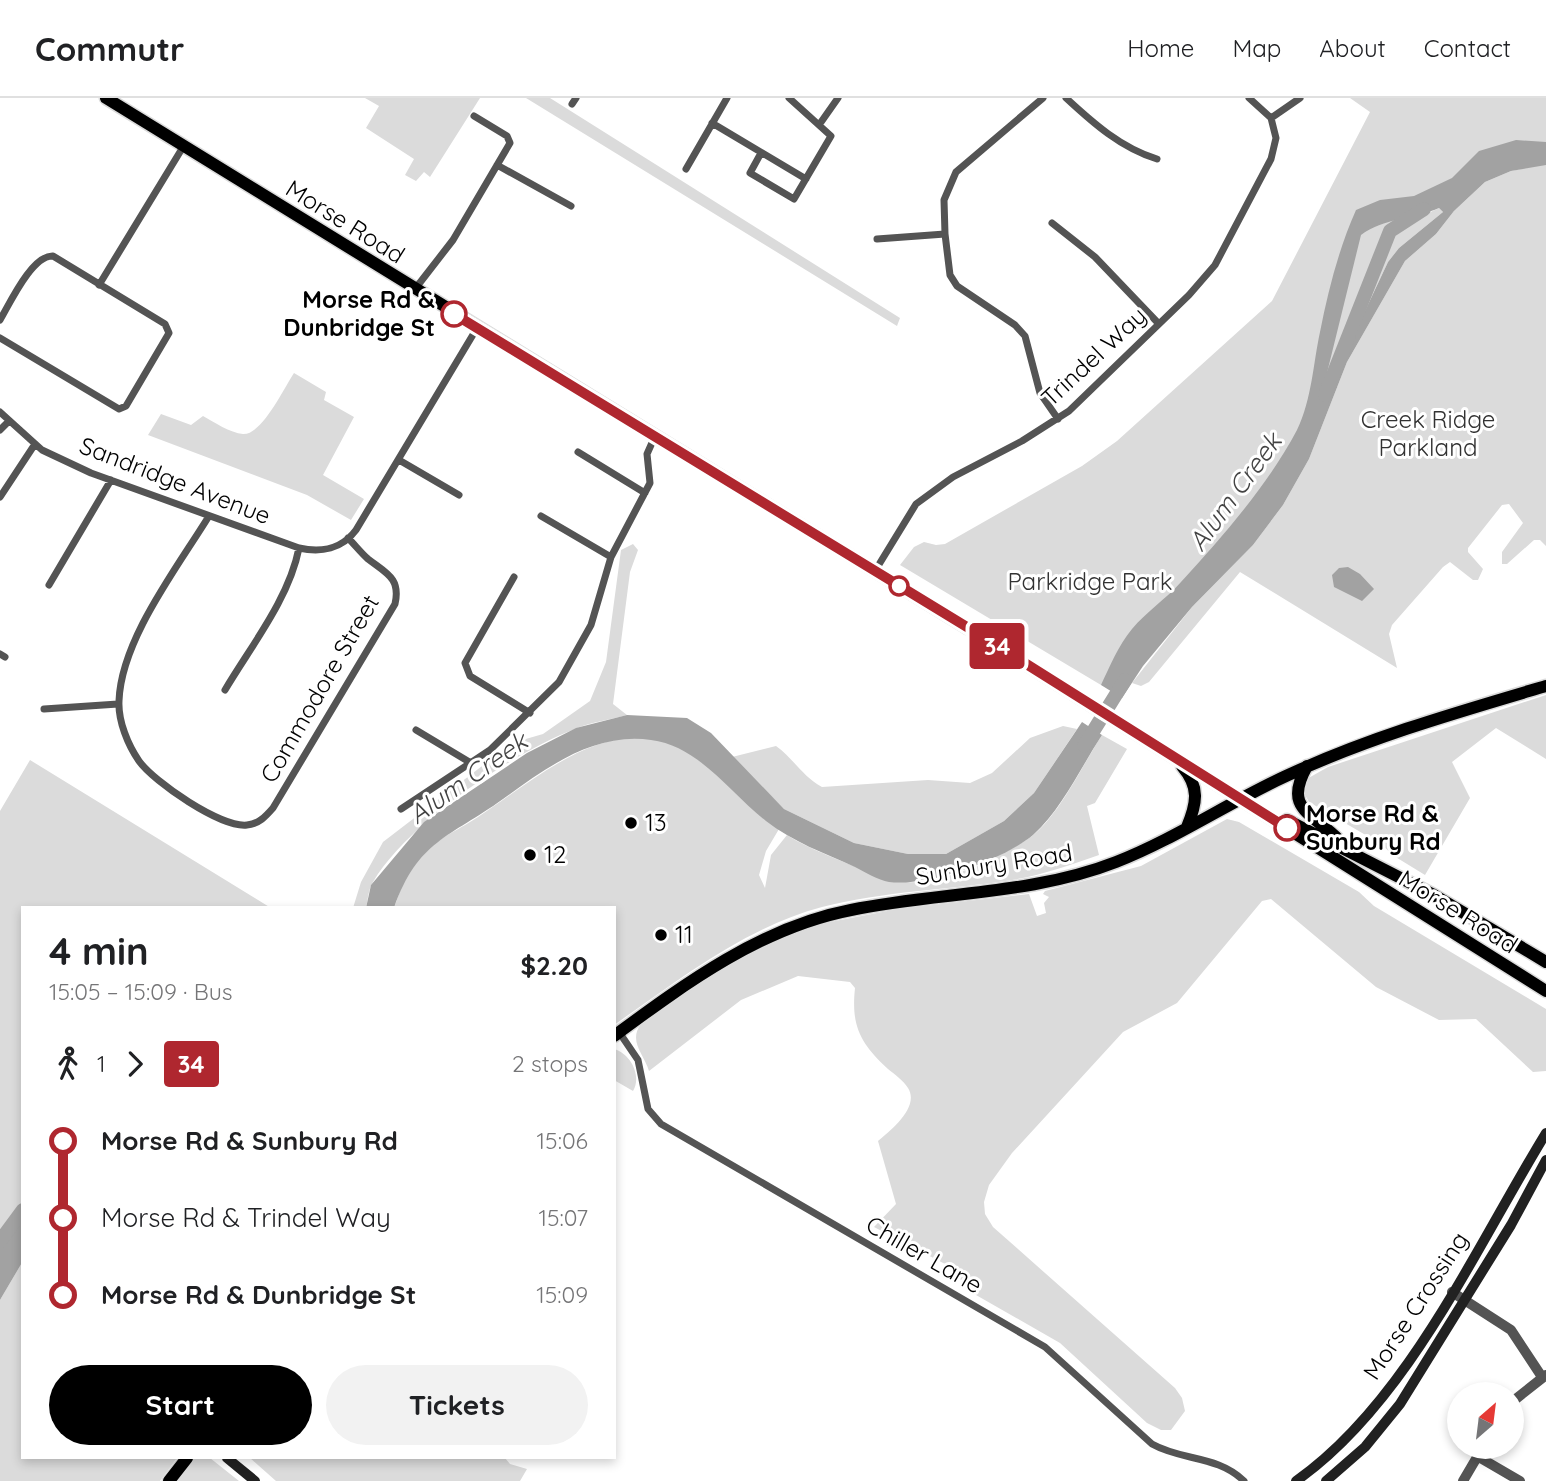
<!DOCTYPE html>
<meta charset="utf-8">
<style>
body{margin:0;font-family:Quicksand,sans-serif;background:#f2f2f2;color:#202124;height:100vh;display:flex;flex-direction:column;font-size:26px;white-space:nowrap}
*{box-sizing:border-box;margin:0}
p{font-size:23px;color:#757577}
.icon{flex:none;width:38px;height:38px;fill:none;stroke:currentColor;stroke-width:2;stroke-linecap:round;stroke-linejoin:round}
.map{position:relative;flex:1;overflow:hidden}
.panel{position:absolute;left:21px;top:808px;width:595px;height:553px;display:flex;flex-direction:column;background:#fff;border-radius:0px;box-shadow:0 4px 10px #0003}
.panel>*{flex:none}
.badge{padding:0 14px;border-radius:5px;font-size:24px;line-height:46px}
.needle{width:46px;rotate:28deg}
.fabs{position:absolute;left:1447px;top:1284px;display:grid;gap:14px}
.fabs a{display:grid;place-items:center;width:77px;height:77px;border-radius:50%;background:#fff;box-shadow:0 4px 10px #0003;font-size:35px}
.map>.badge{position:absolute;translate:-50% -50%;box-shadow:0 0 0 4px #fff}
.legs{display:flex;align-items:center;gap:10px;height:77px;padding:0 28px;font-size:23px}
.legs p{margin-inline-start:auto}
.head{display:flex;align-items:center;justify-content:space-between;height:119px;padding:0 28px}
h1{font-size:38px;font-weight:700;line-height:52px}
.cta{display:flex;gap:14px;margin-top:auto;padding:14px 28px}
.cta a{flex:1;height:80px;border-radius:42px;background:#000;color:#fff;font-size:28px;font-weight:700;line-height:80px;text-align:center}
.cta a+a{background:#f2f2f2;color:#202124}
ul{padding:0 28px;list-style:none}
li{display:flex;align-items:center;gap:24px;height:77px;font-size:26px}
li i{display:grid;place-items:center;width:10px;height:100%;margin:0 9px;background:currentColor}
li i::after{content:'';width:18px;height:18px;margin:-9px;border:5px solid;border-radius:50%;background:#fff}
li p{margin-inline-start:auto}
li:first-child i{background:linear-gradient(#0000 50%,currentColor 0)}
li:last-child i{background:linear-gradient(currentColor 50%,#0000 0)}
header{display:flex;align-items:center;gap:42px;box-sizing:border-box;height:98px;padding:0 35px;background:#fff;border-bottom:2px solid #e0e0e0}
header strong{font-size:33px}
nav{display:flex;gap:38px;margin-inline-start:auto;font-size:24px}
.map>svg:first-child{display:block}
</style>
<header>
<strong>Commutr</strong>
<nav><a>Home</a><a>Map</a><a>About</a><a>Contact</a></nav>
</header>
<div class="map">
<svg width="1546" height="1383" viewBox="0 0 1546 1383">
<rect width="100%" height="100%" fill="#fff"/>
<path fill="#dbdbdb" d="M 365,0 L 480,0 L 430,79 L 424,74 L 416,83 L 405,77 L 414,61 L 366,30 L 379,8 Z
M 526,0 L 550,0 L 900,220 L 897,228 Z
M 1350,0 L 1546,0 L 1546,49 L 1422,118 L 1439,110 L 1443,114 L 1399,150 L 1388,164 L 1314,321 L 1127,570 L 1101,587 L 900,467 L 914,449 L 924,444 L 936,447 L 945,446 L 1082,368 L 1117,343 L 1272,203 L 1370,14 Z
M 1540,67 L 1546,67 L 1546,448 L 1540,442 L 1534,442 L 1507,466 L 1502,466 L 1502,454 L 1523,425 L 1509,406 L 1502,407 L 1468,450 L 1468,454 L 1483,471 L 1478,482 L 1473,482 L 1450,464 L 1443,469 L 1392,527 L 1389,536 L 1397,570 L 1240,474 L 1149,584 L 1141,588 L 1132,585 L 1192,509 L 1253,447 L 1283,407 L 1309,361 L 1347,264 L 1405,163 L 1436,136 L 1454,113 L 1485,84 L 1511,73 Z
M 294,275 L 326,294 L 324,302 L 354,319 L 323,377 L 364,401 L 351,422 L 307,397 L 148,337 L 161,316 L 191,327 L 203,318 C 214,324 230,335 243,336 C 262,337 284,290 294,275 Z
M 633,446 L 638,452 L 630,474 L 613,606 L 627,617 C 610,622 591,624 575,631 C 512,655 407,726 373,784 C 368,792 368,802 366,810 L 353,810 L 361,784 L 383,744 L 512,645 L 543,636 L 590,603 L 606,564 L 621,452 Z
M 1546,597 L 1546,661 L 1496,630 L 1452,664 L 1470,700 L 1425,777 L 1394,758 L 1381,746 L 1309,704 L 1305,697 L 1305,682 L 1328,669 Z
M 1063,628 L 1077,631 L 1034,695 L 1004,723 L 946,756 L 908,756 L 854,745 L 784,711 L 732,659 L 776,648 C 793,660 803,679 822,689 L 928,682 L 970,685 L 992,675 L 1030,640 Z
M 1102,637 L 1127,651 L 1095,705 L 1087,708 L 1099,757 C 1071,767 1042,777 1012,782 C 949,792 884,793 822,809 C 744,830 680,881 614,927 L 614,810 L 394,810 C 400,793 405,777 417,762 C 433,742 457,733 478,719 C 533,683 608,614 680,649 C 716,667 745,708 779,731 L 766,753 L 759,777 L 765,790 L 771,757 L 787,737 C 807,751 883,781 907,784 C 942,787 1004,758 1032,738 C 1060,716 1083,666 1102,637 Z
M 30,662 L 271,810 L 23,810 L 23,1112 L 0,1143 L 0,713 Z
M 1227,721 L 1239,724 L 1359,794 L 1374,808 L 1546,911 L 1546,973 L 1533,974 L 1476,921 L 1439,922 L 1376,889 L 1271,801 L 1262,803 L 1177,905 L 1123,934 L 1012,1055 L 989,1087 L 984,1104 L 985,1116 L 993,1129 L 1175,1290 L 1182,1300 L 1185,1313 L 1171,1332 L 1161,1332 L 1147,1325 L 1060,1245 L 976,1197 L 945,1166 L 874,1129 L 896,1106 L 878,1043 C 891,1032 920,1009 908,990 C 904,983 894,976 888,971 C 860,945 851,928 855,890 L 850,884 L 798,878 L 741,902 L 649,973 C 644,956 628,943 641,926 L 744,855 L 823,822 L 830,824 L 898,811 L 1029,796 L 1037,818 L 1046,815 L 1044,805 L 1049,799 L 1043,796 L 1045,793 L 1141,768 Z
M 614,951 C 631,956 642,978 633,993 L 614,982 Z
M 23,1163 L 23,1360 L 177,1360 L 160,1383 L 0,1383 L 0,1202 Z
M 195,1360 L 210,1360 L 239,1383 L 178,1383 Z
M 250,1360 L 505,1360 L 510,1366 L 527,1371 L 520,1383 L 276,1383 Z"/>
<path fill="#a2a2a2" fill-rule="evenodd" d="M 1516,42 L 1546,44 L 1546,67 L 1511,73 L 1485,84 L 1454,113 L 1436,136 L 1405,163 L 1347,264 L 1309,361 L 1283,407 L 1253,447 L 1192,509 L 1143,568 L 1122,600 L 1101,587 C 1110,568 1118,548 1132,531 C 1146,514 1166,501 1181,484 C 1223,438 1268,387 1297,332 C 1312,301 1313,266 1320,234 C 1328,193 1339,150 1356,112 L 1380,102 L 1414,98 L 1452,80 L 1479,53 ZM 1439,110 L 1443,114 L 1399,150 L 1388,164 L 1333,281 L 1325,283 L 1361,137 C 1383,120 1414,121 1439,110 Z
M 1348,469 L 1360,476 L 1374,491 L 1362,503 L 1334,489 L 1332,477 L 1339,470 Z
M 627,617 L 687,620 L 711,635 L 784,711 L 854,745 L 908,756 L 946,756 L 1004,723 L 1034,695 L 1082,624 L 1102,637 C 1081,669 1062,711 1033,737 C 1003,762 928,789 889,784 C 878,782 865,774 855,769 C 824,755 793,744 766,723 C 730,695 699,648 651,642 C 594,634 546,670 503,701 C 449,740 418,742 394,810 L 366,810 L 371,787 L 424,724 L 527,655 L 576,630 Z
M 23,1112 L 23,1163 L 0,1202 L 0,1143 Z"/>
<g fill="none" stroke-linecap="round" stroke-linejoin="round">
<path stroke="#a2a2a2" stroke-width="14" d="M 1325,297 L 1390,133 L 1424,111
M 1084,648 L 1125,582
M 0,1143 L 23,1112"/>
<g stroke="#dbdbdb" stroke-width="15">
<path id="primary" d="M 106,0 L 1005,553 L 1546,893
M 1182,668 C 1200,689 1197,705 1187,729
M 1307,668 C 1283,711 1311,714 1339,742
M 1287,722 L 1432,796 L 1546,864
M 614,938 C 686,885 762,829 851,812 C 938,794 1032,797 1116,764 C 1175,741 1229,704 1286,678 C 1370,639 1458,614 1546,588
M 169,1383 L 187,1360"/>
</g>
<path stroke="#545454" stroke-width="7" d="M 1043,0 L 956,74 L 944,102 L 945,136 L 950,177 L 957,188 L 1015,227 L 1025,238 L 1040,295 L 1058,321
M 1066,0 C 1093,25 1121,50 1157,61
M 1249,0 L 1271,20
M 572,6 L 576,0
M 1271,20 L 1300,0
M 712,25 L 806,81
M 819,27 L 838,0
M 761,55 L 750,75 L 794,101 L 831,38 L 789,0
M 497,67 L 571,108
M 686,71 L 727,0
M 1052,125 L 1095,159 L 1159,226
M 877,141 L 945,136
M 99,187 L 183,49
M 415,191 L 453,142 L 510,45 L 507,38 L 474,18
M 0,222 C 10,205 32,157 53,158 L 165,226 L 169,235 L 126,308 L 119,311 L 0,240
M 0,314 L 42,352 L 91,375 L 299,450 C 321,455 342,451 356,432 L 477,230
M 0,332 L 9,323
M 578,354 L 645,395
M 399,362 L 459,397
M 0,399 L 35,346
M 209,418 C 177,470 121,542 119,603 C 118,623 128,647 139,663 C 154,684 221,730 247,727 C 259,726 266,718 273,710 L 395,506 C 401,480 386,475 368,461 C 361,455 355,447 348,440
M 541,418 L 611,459
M 875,473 L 916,406 L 953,379 L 1022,343 L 1069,313 L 1189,197 L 1215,167 L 1271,61 L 1276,40 L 1271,20
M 514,479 L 465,565 L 470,578 L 530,615
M 49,487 L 111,382
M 0,556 L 5,559
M 225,592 C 251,548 289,501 299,450
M 44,611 L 118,606
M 416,632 L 471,665
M 401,711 L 490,652 L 559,584 L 591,527 L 611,459 L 650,385 L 647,356 L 655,338
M 619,934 L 638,962 L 648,1011 L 661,1026 L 1045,1249 L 1152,1346 C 1182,1363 1217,1357 1244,1383"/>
<path stroke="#545454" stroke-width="10" d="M 1452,1194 L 1511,1232 L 1542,1279
M 1512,1304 L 1546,1277
M 1477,1358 L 1520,1383
M 1463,1383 L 1483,1349"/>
<path stroke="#212121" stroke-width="10" d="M 227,1360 L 255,1383
M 1296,1383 C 1407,1305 1476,1149 1546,1035
M 1326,1383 L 1365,1349 L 1400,1306 L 1511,1127 L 1546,1062"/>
<use href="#primary" stroke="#000" stroke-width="12"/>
</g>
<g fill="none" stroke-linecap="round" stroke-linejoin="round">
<g stroke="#fff" stroke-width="16">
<path id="line-1" d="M 454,216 L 985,540 L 1287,730"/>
</g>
<use href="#line-1" stroke="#af272f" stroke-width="10"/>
</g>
<g fill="#fff" stroke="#af272f" stroke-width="3.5">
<circle cx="454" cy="216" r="12"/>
<circle cx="899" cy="488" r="9"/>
<circle cx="1287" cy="730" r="12"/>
</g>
<g fill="#000" stroke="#fff" stroke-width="2.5">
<circle cx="631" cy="725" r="7"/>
<circle cx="530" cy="757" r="7"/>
<circle cx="661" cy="837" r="7"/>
</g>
<g text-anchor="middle" stroke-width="6" stroke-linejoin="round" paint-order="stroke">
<g font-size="24" fill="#000" stroke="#fff">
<text transform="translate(345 124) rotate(32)" y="8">Morse Road</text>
<text transform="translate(1094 259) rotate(-43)" y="8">Trindel Way</text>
<text transform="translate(175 383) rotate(21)" y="8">Sandridge Avenue</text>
<text transform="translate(320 591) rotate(-60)" y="8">Commodore Street</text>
<text transform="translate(994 767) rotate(-9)" y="8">Sunbury Road</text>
<text transform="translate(1458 814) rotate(32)" y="8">Morse Road</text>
<text transform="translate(924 1157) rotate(30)" y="8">Chiller Lane</text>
<text transform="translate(1416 1208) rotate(-57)" y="8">Morse Crossing</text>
</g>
<g font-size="24" font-weight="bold" fill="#000" stroke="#fff" text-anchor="end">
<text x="435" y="210">Morse Rd &amp;<tspan x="435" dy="28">Dunbridge St</tspan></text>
<text x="1306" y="724" text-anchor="start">Morse Rd &amp;<tspan x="1306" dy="28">Sunbury Rd</tspan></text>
</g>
<g font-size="24" fill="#323232" stroke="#fff">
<text x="1428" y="330">Creek Ridge<tspan x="1428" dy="28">Parkland</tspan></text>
<text x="1090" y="492">Parkridge Park</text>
</g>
<g font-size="24" fill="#000" stroke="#fff" text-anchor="start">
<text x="645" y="733">13</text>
<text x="544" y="765">12</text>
<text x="675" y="845">11</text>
</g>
<g font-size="26" font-style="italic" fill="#434343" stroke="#fff">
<text transform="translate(1235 394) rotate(-54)" y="9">Alum Creek</text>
<text transform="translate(468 680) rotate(-35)" y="9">Alum Creek</text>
</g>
</g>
</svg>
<div class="fabs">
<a><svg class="needle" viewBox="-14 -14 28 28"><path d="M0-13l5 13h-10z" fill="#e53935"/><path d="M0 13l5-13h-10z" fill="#757577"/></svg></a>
</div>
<b class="badge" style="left:997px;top:548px;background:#af272f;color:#fff">34</b>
<section class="panel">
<div class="head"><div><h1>4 min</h1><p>15:05 – 15:09 · Bus</p></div><b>$2.20</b></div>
<div class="legs"><svg class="icon" aria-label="walk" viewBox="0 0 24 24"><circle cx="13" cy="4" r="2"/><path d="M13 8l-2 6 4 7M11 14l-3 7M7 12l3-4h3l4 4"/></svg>1<svg class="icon" aria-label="forward" viewBox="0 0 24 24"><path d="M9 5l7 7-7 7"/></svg><b class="badge" style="background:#af272f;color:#fff">34</b><p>2 stops</p></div>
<ul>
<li><i style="color:#af272f"></i><b>Morse Rd &amp; Sunbury Rd</b><p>15:06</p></li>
<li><i style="color:#af272f"></i><span>Morse Rd &amp; Trindel Way</span><p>15:07</p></li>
<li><i style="color:#af272f"></i><b>Morse Rd &amp; Dunbridge St</b><p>15:09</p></li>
</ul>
<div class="cta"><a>Start</a><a>Tickets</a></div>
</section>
</div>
